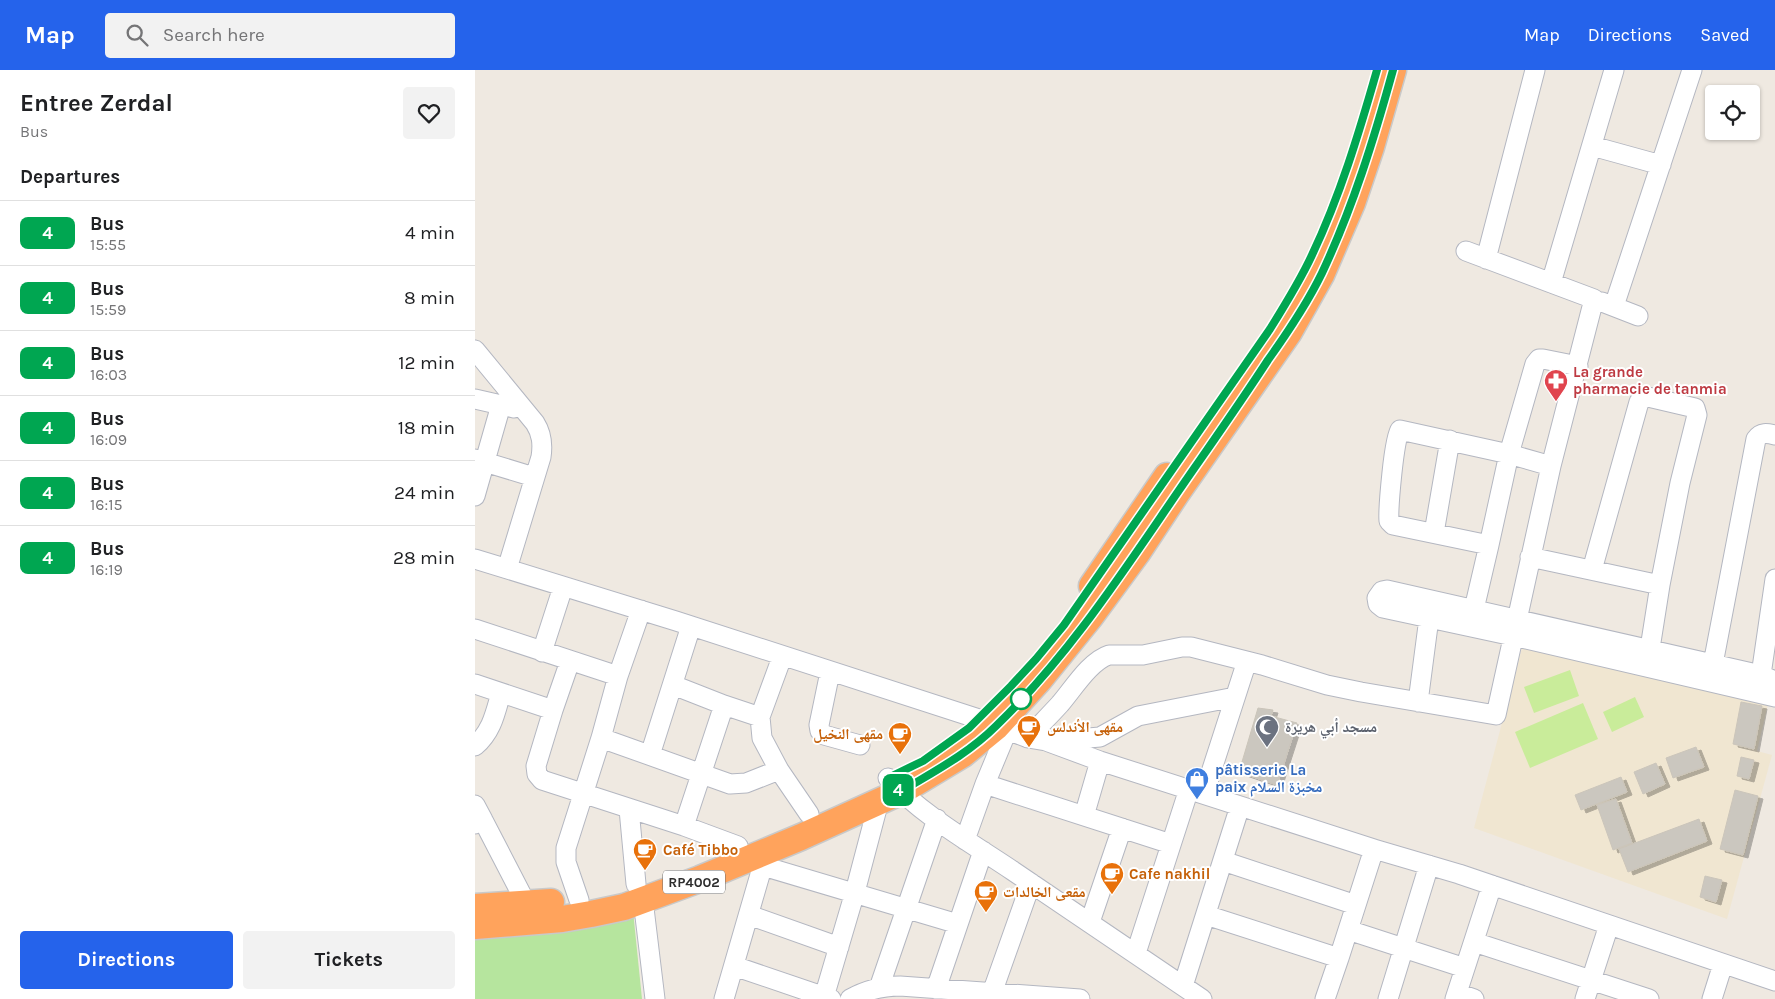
<!DOCTYPE html>
<meta charset="utf-8">
<style>
body{margin:0;font-family:Karla,"Noto Naskh Arabic",sans-serif;background:#f2f2f2;color:#202124;height:100vh;display:flex;flex-direction:column;font-size:19px;white-space:nowrap}
*{box-sizing:border-box;margin:0}
p{font-size:16px;color:#757577}
.icon{flex:none;width:28px;height:28px;fill:none;stroke:currentColor;stroke-width:2;stroke-linecap:round;stroke-linejoin:round}
.map{position:relative;flex:1;overflow:hidden}
.details{display:flex;flex-direction:column;background:#fff;width:475px}
.details>*{flex:none}
.badge{padding:0 10px;border-radius:8px;font-size:18px;line-height:32px}
.fabs{position:absolute;left:1230px;top:15px;display:grid;gap:10px}
.fabs a{display:grid;place-items:center;width:55px;height:55px;border-radius:5px;background:#fff;box-shadow:0 1px 4px #0004;font-size:25px}
.map>.badge{position:absolute;translate:-50% -50%;box-shadow:0 0 0 2px #fff}
h2{padding:0 20px;font-size:19px;line-height:45px}
.round{display:grid;place-items:center;flex:none;width:52px;height:52px;border-radius:5px;background:#f2f2f2}
.head{display:flex;align-items:center;justify-content:space-between;height:85px;padding:0 20px}
h1{font-size:24px;font-weight:700;line-height:38px}
.action{display:flex;gap:10px;margin-top:auto;padding:10px 20px}
.action a{flex:1;height:58px;border-radius:5px;background:#2563eb;color:#fff;font-size:20px;font-weight:700;line-height:58px;text-align:center}
.action a+a{background:#f2f2f2;color:#202124}
ul{padding:0;list-style:none}
li{display:flex;align-items:center;gap:15px;height:65px;padding:0 20px;border-top:1px solid #e0e0e0}
li div{flex:1}
li b{display:block;font-size:19px}
li em{font-style:normal}
li .badge{min-width:55px;font-weight:700;text-align:center}
header{display:flex;align-items:center;gap:30px;box-sizing:border-box;height:70px;padding:0 25px;background:#2563eb;color:#fff}
header strong{font-size:24px}
nav{display:flex;gap:28px;margin-inline-start:auto;font-size:18px}
.search{width:350px;height:45px;background:#f2f2f2;display:flex;align-items:center;gap:12px;box-sizing:border-box;padding:0 18px;border-radius:5px;color:#757577;font-size:19px}
main{display:flex;flex:1;min-height:0}
.map>svg:first-child{display:block}
</style>
<header>
<strong>Map</strong>
<div class="search"><svg class="icon" aria-label="search" viewBox="0 0 24 24"><circle cx="10" cy="10" r="6"/><path d="M15 15l6 6"/></svg>Search here</div>
<nav><a>Map</a><a>Directions</a><a>Saved</a></nav>
</header>
<main>
<section class="details">
<div class="head"><div><h1>Entree Zerdal</h1><p>Bus</p></div><a class="round"><svg class="icon" aria-label="heart" viewBox="0 0 24 24"><path d="M12 20l-8-8c-3-5 5-10 8-4 3-6 11-1 8 4z"/></svg></a></div>
<h2>Departures</h2>
<ul>
<li><span class="badge" style="background:#00a651;color:#fff">4</span><div><b>Bus</b><p>15:55</p></div><em>4 min</em></li>
<li><span class="badge" style="background:#00a651;color:#fff">4</span><div><b>Bus</b><p>15:59</p></div><em>8 min</em></li>
<li><span class="badge" style="background:#00a651;color:#fff">4</span><div><b>Bus</b><p>16:03</p></div><em>12 min</em></li>
<li><span class="badge" style="background:#00a651;color:#fff">4</span><div><b>Bus</b><p>16:09</p></div><em>18 min</em></li>
<li><span class="badge" style="background:#00a651;color:#fff">4</span><div><b>Bus</b><p>16:15</p></div><em>24 min</em></li>
<li><span class="badge" style="background:#00a651;color:#fff">4</span><div><b>Bus</b><p>16:19</p></div><em>28 min</em></li>
</ul>
<div class="action"><a>Directions</a><a>Tickets</a></div>
</section>
<div class="map">
<svg width="1300" height="929" viewBox="0 0 1300 929">
<defs>
<filter id="shadow"><feDropShadow dx="5" dy="3" stdDeviation="0" flood-color="#0004"/></filter>
</defs>
<rect width="100%" height="100%" fill="#efe9e1"/>
<path fill="#f0e6d1" d="M 1047,578 L 1294,630 L 1282,681 L 1297,685 L 1252,849 L 999,758 Z"/>
<path fill="#b6e59e" d="M 158,841 L 167,929 L 0,929 L 0,861 Z"/>
<path fill="#c9ec9a" d="M 1095,600 L 1104,626 L 1059,643 L 1049,617 Z
M 1160,627 L 1169,647 L 1137,662 L 1128,642 Z
M 1108,633 L 1123,669 L 1055,698 L 1040,662 Z"/>
<path fill="#cbc7bf" stroke="#cbc5ba" filter="url(#shadow)" d="M 1266,632 L 1287,636 L 1279,679 L 1258,674 Z
M 783,638 L 798,640 L 796,646 L 822,653 L 802,715 L 764,702 Z
M 1221,677 L 1229,697 L 1198,708 L 1191,688 Z
M 1266,687 L 1279,690 L 1274,709 L 1262,706 Z
M 1181,693 L 1190,714 L 1168,724 L 1159,702 Z
M 1146,707 L 1152,722 L 1106,740 L 1100,725 Z
M 1260,720 L 1283,726 L 1268,785 L 1245,779 Z
M 1141,729 L 1157,773 L 1138,780 L 1122,735 Z
M 1224,749 L 1232,771 L 1153,802 L 1144,779 Z
M 1230,806 L 1247,810 L 1241,832 L 1225,827 Z"/>
<g fill="none" stroke-linecap="round" stroke-linejoin="round">
<g stroke="#b4b7c1" stroke-width="21">
<path id="minor" d="M 1117,76 L 1186,95
M 1011,189 L 1060,0
M 1076,213 L 1139,0
M 1127,232 L 1163,246
M 1139,236 L 1217,0
M 0,280 L 60,353 C 67,364 68,374 66,387 L 32,499
M 0,329 L 39,338
M 0,389 L 59,407
M 1076,396 L 1034,384 L 925,360 C 919,367 913,439 914,451 L 918,455 L 1014,475 L 1034,384 L 1060,294 L 1064,289 L 1068,289 L 1103,296
M 0,426 L 26,335
M 959,463 L 975,370
M 1055,487 L 1185,515
M 0,489 L 201,551 L 504,649 L 553,668 L 571,671 L 625,691 L 899,779 L 984,804 L 1300,911
M 1117,500 L 1164,332 L 1168,329 L 1173,327 L 1220,338 L 1222,345 L 1205,413 L 1185,515 L 1173,591
M 166,540 L 143,606 L 126,668 L 255,714 L 271,713 L 304,700 L 334,744
M 996,552 L 1014,475
M 0,559 L 143,606
M 67,582 L 88,517
M 1238,594 L 1281,369 C 1286,362 1292,363 1300,365
M 355,602 L 344,655 L 345,661 L 349,665 L 385,675
M 1286,605 L 1300,509
M 1300,611 L 1286,605 L 912,520 L 907,521 L 902,528 L 903,534 L 908,538 L 1038,566 L 1300,627
M 0,614 L 78,640 L 61,696 L 62,704 L 67,710 L 209,756 L 263,776
M 198,615 L 249,635 L 209,756
M 943,632 L 954,548
M 249,635 L 285,647 L 307,587
M 78,640 L 95,591
M 285,647 L 287,668 L 304,700
M 553,668 C 564,656 575,645 585,634 C 598,619 615,591 634,585 L 668,585 L 707,577 L 716,577 L 787,595 L 852,615 L 886,622 L 1021,645 L 1076,396 L 1119,229 L 991,181
M 578,671 L 625,667 L 663,646 L 760,627
M 0,676 C 17,661 20,644 26,623
M 175,685 L 216,556
M 413,708 C 445,744 498,774 538,801 C 601,843 664,886 727,929
M 510,714 L 696,774
M 729,724 L 772,591
M 0,735 L 8,750 L 0,754
M 154,739 L 161,814
M 609,746 L 625,691
M 8,750 L 52,835
M 490,770 L 510,714 L 532,661
M 748,791 L 881,835
M 288,796 L 483,854
M 104,830 L 91,792 L 91,778 L 126,668
M 168,830 L 180,929
M 274,845 L 364,877
M 731,845 L 864,888 L 899,779
M 615,852 L 647,758
M 873,860 L 990,898
M 999,872 L 1174,929
M 661,883 L 714,719
M 259,896 L 356,929
M 708,916 L 765,736
M 404,918 L 462,749
M 461,919 L 508,781
M 517,923 L 556,813
M 982,923 L 999,929
M 349,927 L 380,822 L 404,731
M 249,929 L 291,784
M 375,929 C 391,920 407,916 425,916 L 605,929
M 850,929 L 864,888
M 913,929 L 954,795
M 980,929 L 1017,815
M 1110,929 L 1134,855
M 1237,929 L 1248,894"/>
</g>
<g stroke="#c9c9c9" stroke-width="29">
<path id="highway" d="M 617,516 L 692,406
M 0,837 L 76,832
M 0,856 L 87,849 L 116,844 L 149,837 L 225,809 L 326,767 L 425,722 L 488,684 L 521,657 L 564,610 L 615,547 L 662,483 L 701,424 L 814,262 L 846,205 L 877,133 L 896,77 L 918,0"/>
</g>
<use href="#minor" stroke="#fff" stroke-width="19"/>
<use href="#highway" stroke="#ffa35c" stroke-width="26"/>
</g>
<g fill="none" stroke-linecap="round" stroke-linejoin="round">
<g stroke="#fff" stroke-width="11">
<path id="line" d="M 902,0 C 884,63 865,126 837,185 C 825,211 810,235 795,259 L 589,555 L 561,589 L 536,616 L 494,658 L 448,691 L 413,708 L 425,722 C 458,702 493,684 521,656 C 602,578 661,481 725,390 C 748,357 771,324 793,290 C 813,262 832,234 847,203 C 878,137 899,69 918,0"/>
</g>
<use href="#line" stroke="#00a651" stroke-width="8"/>
</g>
<defs>
<g id="pharmacy-pin" transform="scale(1.25)"><path d="M0 17L-7.5 6A9.5 9.5 0 1 1 7.5 6Z" fill="#e0444e" stroke="#fff"/><path d="M-2-6h4v4h4v4h-4v4h-4v-4h-4v-4h4Z" fill="#fff"/></g>
<g id="cafe-pin" transform="scale(1.25)"><path d="M0 17L-7.5 6A9.5 9.5 0 1 1 7.5 6Z" fill="#e8710a" stroke="#fff"/><path d="M-5.5-4.5H6V0H3Q3 3.5 0 3.5H-2.5Q-5.5 3.5-5.5 0ZM3-3.2v2h1.7v-2ZM-6 4.5H4V6H-6Z" fill="#fff"/></g>
<g id="mosque-pin" transform="scale(1.25)"><path d="M0 17L-7.5 6A9.5 9.5 0 1 1 7.5 6Z" fill="#6b7280" stroke="#fff"/><path d="M3.5-4.9A6 6 0 1 0 3.5 4.9A5 5 0 1 1 3.5-4.9Z" fill="#fff"/></g>
<g id="shop-pin" transform="scale(1.25)"><path d="M0 17L-7.5 6A9.5 9.5 0 1 1 7.5 6Z" fill="#3f7fe0" stroke="#fff"/><path d="M-5-2.5h2.3a2.7 3.5 0 0 1 5.4 0H5L5.5 6h-11ZM-1.5-2.5h3a1.5 2.3 0 0 0-3 0Z" fill="#fff"/></g>
</defs>
<g fill-rule="evenodd">
<use href="#pharmacy-pin" x="1081" y="311"/>
<use href="#cafe-pin" x="554" y="657"/>
<use href="#mosque-pin" x="792" y="657"/>
<use href="#cafe-pin" x="425" y="664"/>
<use href="#shop-pin" x="722" y="709"/>
<use href="#cafe-pin" x="170" y="780"/>
<use href="#cafe-pin" x="637" y="804"/>
<use href="#cafe-pin" x="511" y="822"/>
</g>
<circle fill="#fff" stroke="#00a651" stroke-width="2.5" cx="546" cy="629" r="10"/>
<g text-anchor="middle" stroke-width="4" stroke-linejoin="round" paint-order="stroke">
<rect fill="#fff" stroke="#6d6d6d" stroke-width="1" x="188" y="800.5" width="62" height="23" rx="4"/>
<g font-size="14" font-weight="bold" fill="#2e2e2e">
<text x="219" y="817">RP4002</text>
</g>
<g font-size="15" font-weight="bold" fill="#be3a42" stroke="#fff" text-anchor="start">
<text x="1098" y="307">La grande<tspan x="1098" dy="17">pharmacie de tanmia</tspan></text>
</g>
<g font-size="15" font-weight="bold" fill="#c56008" stroke="#fff" text-anchor="start">
<text x="572" y="662">مقهى الأندلس</text>
<text x="408" y="669" text-anchor="end">مقهى النخيل</text>
<text x="188" y="785">Café Tibbo</text>
<text x="654" y="809">Cafe nakhil</text>
<text x="528" y="827">مقعى الخالدات</text>
</g>
<g font-size="15" font-weight="bold" fill="#5b616d" stroke="#fff" text-anchor="start">
<text x="810" y="662">مسجد أبي هريرة</text>
</g>
<g font-size="15" font-weight="bold" fill="#366cbe" stroke="#fff" text-anchor="start">
<text x="740" y="705">pâtisserie La<tspan x="740" dy="17">paix مخبزة السلام</tspan></text>
</g>
</g>
</svg>
<div class="fabs">
<a><svg class="icon" aria-label="locate" viewBox="0 0 24 24"><circle cx="12" cy="12" r="6"/><path d="M12 2v4M12 18v4M2 12h4M18 12h4"/></svg></a>
</div>
<b class="badge" style="left:423px;top:720px;background:#00a651;color:#fff">4</b>
</div>
</main>
